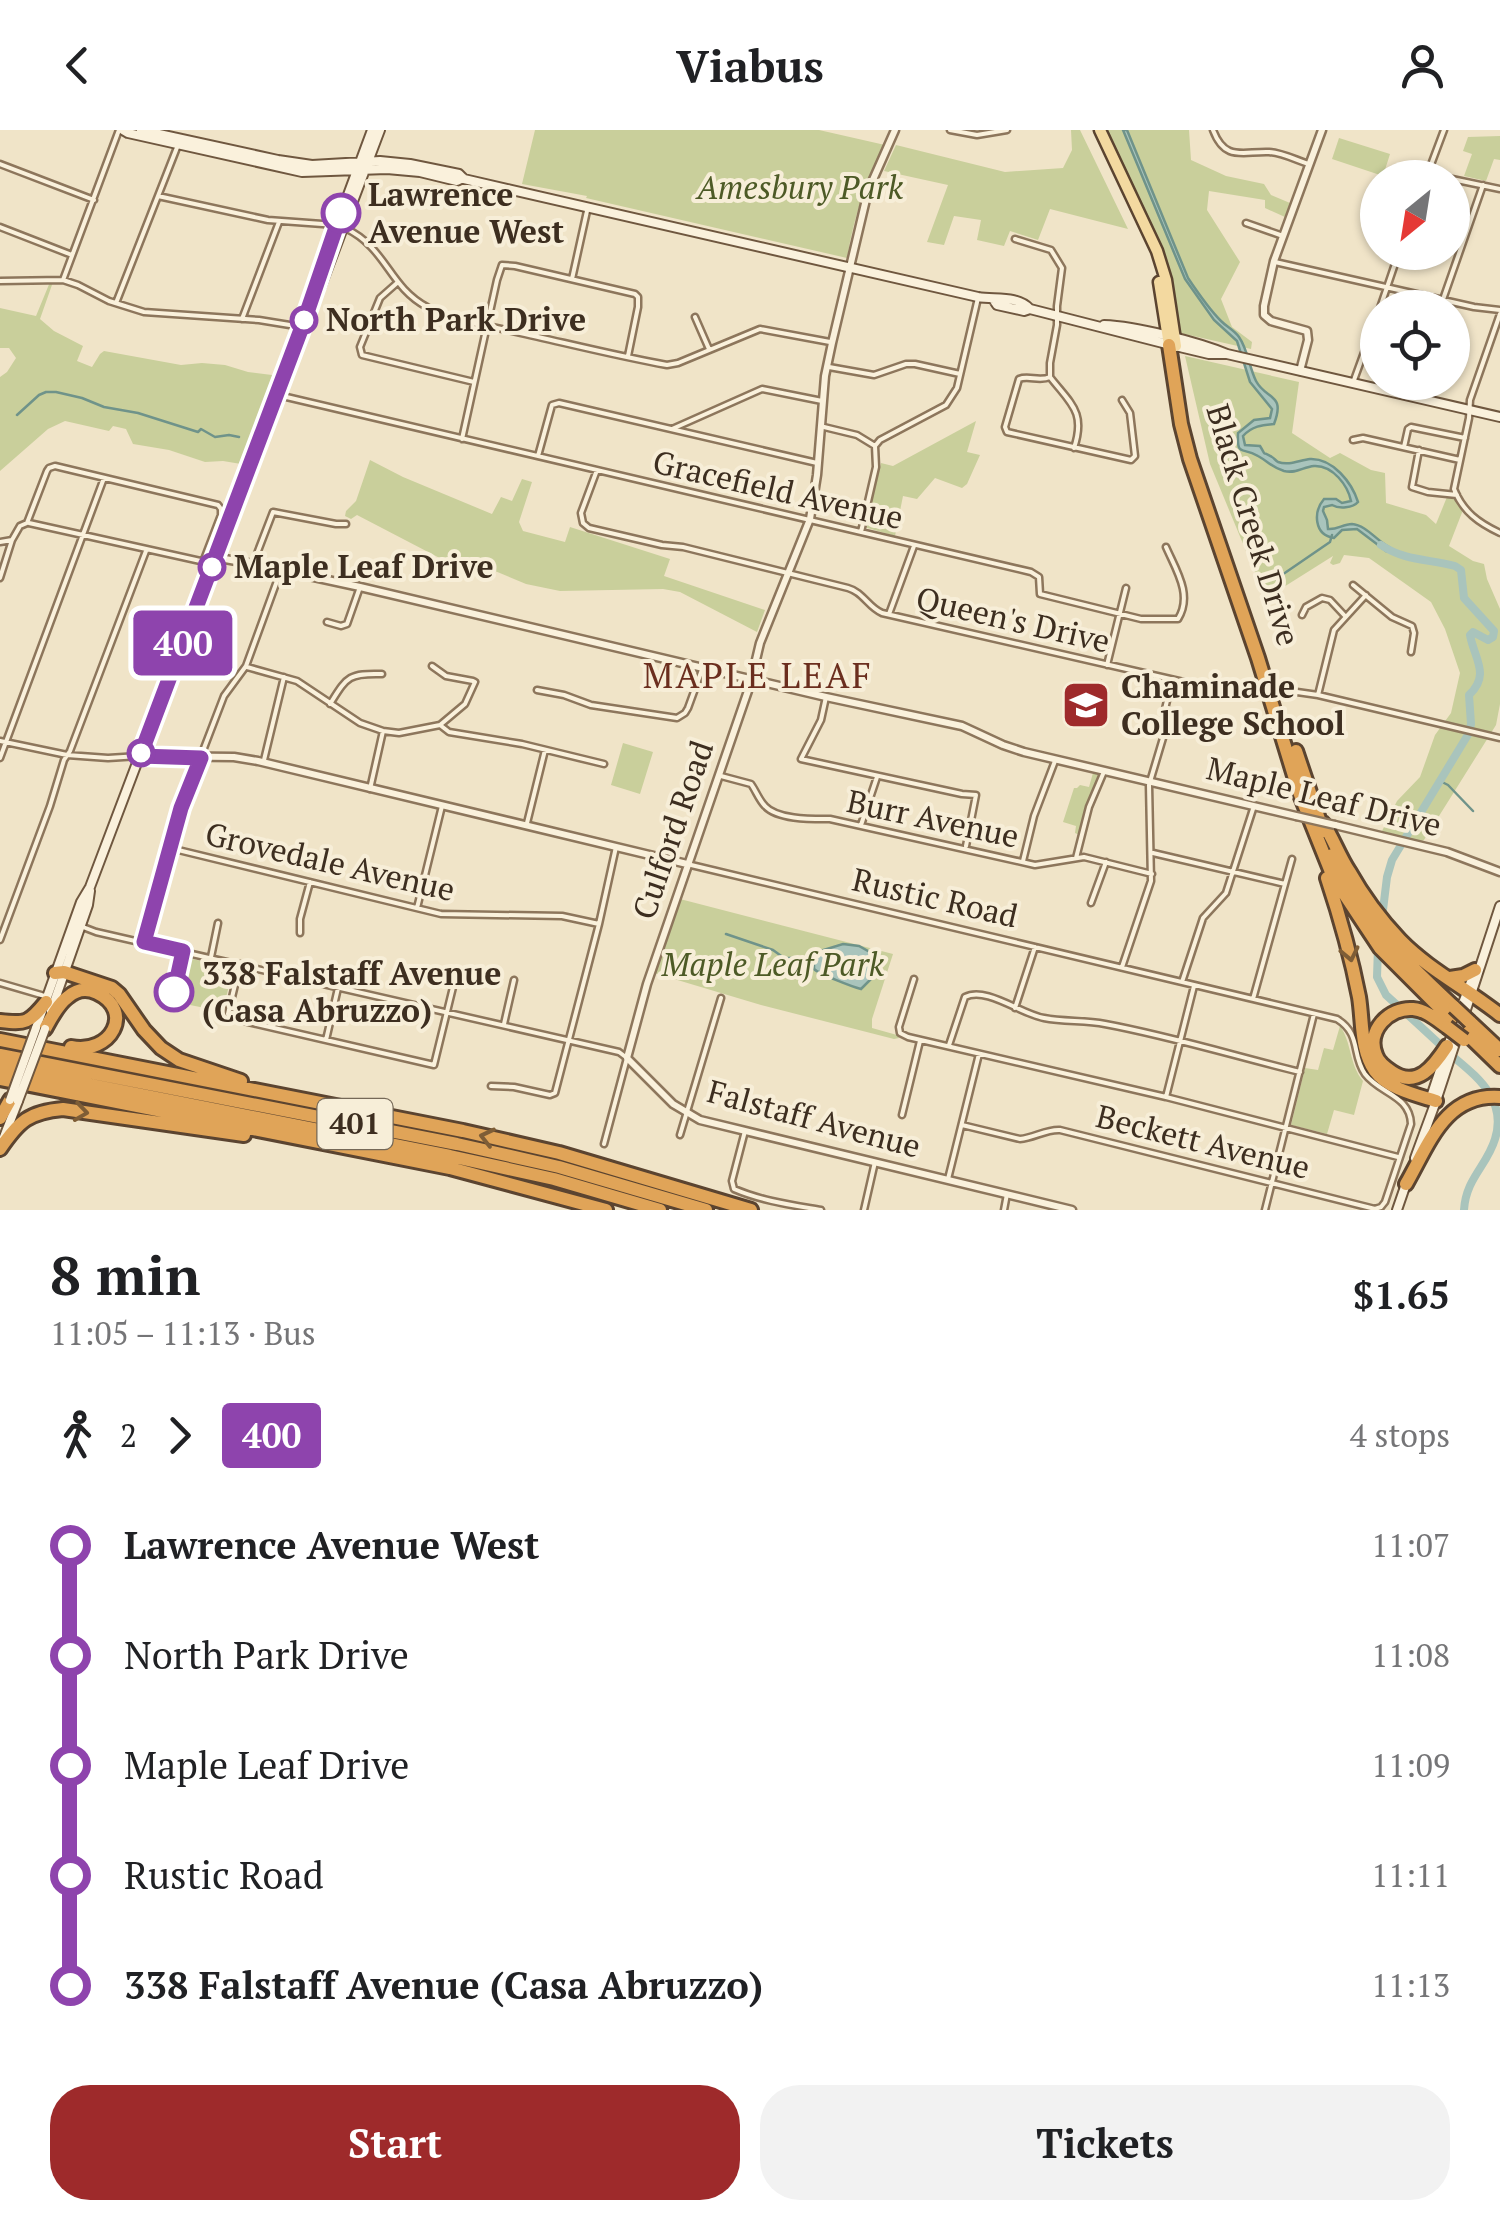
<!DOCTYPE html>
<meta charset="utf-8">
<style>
body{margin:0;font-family:"PT Serif",serif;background:#f2f2f2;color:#202124;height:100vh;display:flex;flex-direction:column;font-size:38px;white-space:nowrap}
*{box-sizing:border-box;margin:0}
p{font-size:32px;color:#757577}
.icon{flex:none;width:55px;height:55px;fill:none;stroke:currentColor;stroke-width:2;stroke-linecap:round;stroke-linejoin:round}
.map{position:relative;height:1080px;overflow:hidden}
.side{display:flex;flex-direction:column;background:#fff;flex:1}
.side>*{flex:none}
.badge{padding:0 20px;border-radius:8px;font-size:35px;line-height:65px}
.needle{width:65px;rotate:210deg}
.controls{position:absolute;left:1360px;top:30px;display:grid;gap:20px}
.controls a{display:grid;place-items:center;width:110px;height:110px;border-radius:50%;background:#fff;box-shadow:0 2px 8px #0004;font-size:50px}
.map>.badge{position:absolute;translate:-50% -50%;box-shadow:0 0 0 5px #fff}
.legs{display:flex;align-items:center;gap:15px;height:110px;padding:0 50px;font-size:32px}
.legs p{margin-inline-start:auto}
.overview{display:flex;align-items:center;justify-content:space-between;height:170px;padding:0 50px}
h1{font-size:55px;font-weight:700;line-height:75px}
.cta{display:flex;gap:20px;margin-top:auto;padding:20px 50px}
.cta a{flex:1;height:115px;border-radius:40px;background:#9e2a2b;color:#fff;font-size:40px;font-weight:700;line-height:115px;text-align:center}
.cta a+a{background:#f2f2f2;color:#202124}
ul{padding:0 50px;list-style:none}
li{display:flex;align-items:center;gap:35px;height:110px;font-size:38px}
li i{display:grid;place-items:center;width:15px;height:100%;margin:0 12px;background:currentColor}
li i::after{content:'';width:25px;height:25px;margin:-12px;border:8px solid;border-radius:50%;background:#fff}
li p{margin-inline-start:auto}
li:first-child i{background:linear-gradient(#0000 50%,currentColor 0)}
li:last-child i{background:linear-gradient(currentColor 50%,#0000 0)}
header{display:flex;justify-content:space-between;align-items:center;height:130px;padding:0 50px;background:#fff;font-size:45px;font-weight:700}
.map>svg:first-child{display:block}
</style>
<header><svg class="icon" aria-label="back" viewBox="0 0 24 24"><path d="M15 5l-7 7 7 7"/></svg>Viabus<svg class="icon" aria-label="person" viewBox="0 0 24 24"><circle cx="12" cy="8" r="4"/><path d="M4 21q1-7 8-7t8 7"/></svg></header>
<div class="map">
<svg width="1500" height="1080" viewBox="0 0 1500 1080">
<rect width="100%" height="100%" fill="#f0e4c8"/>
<path fill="#c9cf9b" d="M 535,0 L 819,0 L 885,15 C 865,52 854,87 847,128 L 586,68 L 587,66 L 522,54 Z
M 1071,0 L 1080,0 L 1128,99 L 1050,79 L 1038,110 L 1010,101 L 1004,116 L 977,110 L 981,90 L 954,86 L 944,115 L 927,112 L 948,55 L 884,41 L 896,15 L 1005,42 L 1063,38 L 1072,20 Z
M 1107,0 L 1189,0 L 1191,30 L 1226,46 L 1264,54 L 1271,65 L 1290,73 L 1285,87 L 1265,78 L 1265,70 L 1209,61 L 1207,80 L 1240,132 L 1221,169 L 1232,197 L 1252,212 L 1251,219 L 1180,203 L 1172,152 L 1160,115 Z
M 1500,6 L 1500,30 L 1494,29 L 1486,51 L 1464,46 L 1472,24 L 1463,21 L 1468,7 Z
M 1339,8 L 1390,24 L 1383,46 L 1332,29 Z
M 50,152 L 53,152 L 40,189 L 54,201 L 83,216 L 77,231 L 92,237 L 100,224 L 104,221 L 181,235 L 202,233 L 225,235 L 248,242 L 272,245 L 272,255 L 269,257 L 241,334 L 223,331 L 205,332 L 169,320 L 133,314 L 126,299 L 113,296 L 109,301 L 65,291 L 48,299 L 0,341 L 0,247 L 7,242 L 16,228 L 9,218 L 0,218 L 0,178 L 36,186 Z
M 1185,226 L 1299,252 L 1292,303 L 1330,328 L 1340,323 L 1371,340 L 1385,343 L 1386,373 L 1426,385 L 1436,394 L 1449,362 L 1463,380 L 1449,416 L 1473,431 L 1484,434 L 1487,449 L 1500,479 L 1500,574 L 1496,595 L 1424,710 L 1408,718 L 1380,705 L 1397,671 L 1420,647 L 1435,605 L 1451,583 L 1460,543 L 1445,499 L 1431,472 L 1369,428 L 1344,425 L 1340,433 L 1333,435 L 1330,433 L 1333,426 L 1279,460 L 1263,462 L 1210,334 Z
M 976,291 L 967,322 L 980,325 L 967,354 L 962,358 L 935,348 L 917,369 L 903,366 L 895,406 L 864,397 L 881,333 L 893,336 Z
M 370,330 L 403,347 L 492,384 L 501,367 L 512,371 L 522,349 L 532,352 L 519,392 L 523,401 L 565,412 L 570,397 L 670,429 L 664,446 L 765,480 L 757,502 L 680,462 L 663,459 L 560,461 L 526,454 L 483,436 L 453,435 L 357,385 L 351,389 L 345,386 L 346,381 L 356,371 Z
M 623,613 L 653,622 L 640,664 L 611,655 Z
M 1093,643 L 1099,645 L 1082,706 L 1075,703 L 1076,696 L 1063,692 L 1074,658 L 1077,658 L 1080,655 L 1089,657 Z
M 680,769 L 893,824 L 872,889 L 872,898 L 897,905 L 899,908 L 894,909 L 761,875 L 654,843 Z
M 185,827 L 233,839 L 224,876 L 220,881 L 175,872 Z
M 1340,896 C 1352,913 1349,934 1363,951 L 1354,985 L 1334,980 L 1327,1004 L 1291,995 L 1305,938 L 1318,940 L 1324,918 L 1333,920 Z"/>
<path fill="#a9c4bc" stroke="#6f938a" stroke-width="2.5" d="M 1123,0 L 1127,0 L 1188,148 C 1198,163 1208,178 1221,191 C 1227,197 1234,200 1239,207 C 1248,220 1249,237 1256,251 C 1266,270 1286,263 1274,294 C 1262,295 1252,296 1243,306 L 1245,315 L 1260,316 C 1268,329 1260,319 1272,327 C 1274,328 1276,331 1278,332 C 1289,336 1300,330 1310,329 C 1333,328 1352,353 1358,372 C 1353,378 1339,379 1332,375 L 1324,377 L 1323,381 L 1327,390 L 1328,399 C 1337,400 1343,394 1352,394 C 1366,395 1377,411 1389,417 L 1386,421 L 1357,399 L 1342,400 L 1334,408 C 1314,405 1313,382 1324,369 L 1336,369 L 1342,373 L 1351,371 C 1348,356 1333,335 1314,336 C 1303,337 1296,344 1284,341 C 1271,337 1269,332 1258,326 C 1242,316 1237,328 1238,303 L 1254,290 L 1270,288 L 1272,279 L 1250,252 L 1237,211 L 1214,190 L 1185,149 Z
M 843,814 L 859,816 L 875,825 L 876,844 L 861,859 C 853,857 819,844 814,839 L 814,832 L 820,821 Z"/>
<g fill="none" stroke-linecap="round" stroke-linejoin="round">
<path stroke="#6f938a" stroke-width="2.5" d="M 17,285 L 39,265 L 46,262 L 56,262 L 82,268 L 104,277 L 138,283 L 198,302 L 201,299 L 215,307 L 229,305 L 239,307
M 1276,449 L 1330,412 L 1332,405
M 1440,651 L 1448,655 L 1473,681
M 726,804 L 773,820 L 784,828 L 810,828"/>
<path stroke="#a9c4bc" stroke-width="8" d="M 1381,415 C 1405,431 1428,429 1455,436 L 1461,440 L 1464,468 L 1494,501 L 1493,507 L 1488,510 L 1473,502 L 1470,505 C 1474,528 1491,545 1469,565 L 1471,594 L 1469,603 L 1392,730 L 1387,747 L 1382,788
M 1378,817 L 1377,847 L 1386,865 C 1408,885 1429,904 1450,924 C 1464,936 1480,948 1489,963 C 1498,977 1500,993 1495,1009 C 1487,1036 1466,1048 1464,1080"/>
<g stroke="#8d765c" stroke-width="9">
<path id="minor" d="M 950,0 L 977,5 L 1007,0
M 1213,0 C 1225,32 1243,21 1269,22 C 1283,23 1296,30 1309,34
M 0,34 L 94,70
M 1406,37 L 1448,48
M 1426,48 L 1444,0
M 1452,49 L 1500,59
M 158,66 L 268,90 L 336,95
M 1246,93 L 1283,106
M 0,97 L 72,125
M 345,98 C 387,118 388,156 427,177 C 452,192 487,195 516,202 C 566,213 617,226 667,235 L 678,233 L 760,199 L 830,212
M 1015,109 L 1051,120 L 1062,138 L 1057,176 L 1057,195 L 1050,233 L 1050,247 C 1071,274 1086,282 1074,318
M 1275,132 L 1474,177 L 1500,180
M 572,149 L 587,81
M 63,150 L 119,0
M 0,151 L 63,150 L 78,155 L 109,171 L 144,182 L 259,190 L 302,197
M 397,153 L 380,168 L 360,217 L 362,225 L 474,252
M 116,173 L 178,15
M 1380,178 L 1399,122
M 1440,178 L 1483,55
M 1500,184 L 1470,270 L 1469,288 L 1454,359 C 1463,382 1479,393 1500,403
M 695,187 L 709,219
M 242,189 L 279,92
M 829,237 L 874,245 L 906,234 L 915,234 L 960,244
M 1050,247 C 1039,252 1029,245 1019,249 L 1005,297 L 1007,302 L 1131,330 L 1135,326 L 1130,283 L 1122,270
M 1354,250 L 1378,184
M 278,265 L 1031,442 L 1039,447 L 1040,464 L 1141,489 L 1178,489 C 1193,465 1176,440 1166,417
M 1409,266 L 1414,252
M 824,297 L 857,305 L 875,316
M 672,299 L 762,259 L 822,271
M 462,309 L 497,150 L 502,135 L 515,136 L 635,164 L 638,167 L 638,177 L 628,226
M 1353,310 L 1363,308 L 1460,330
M 875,316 L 880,310 L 946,275 L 957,258 L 978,168
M 1404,317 L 1408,299 L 1411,297 L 1465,308
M 1419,320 L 1412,357 L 1428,362 L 1457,365
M 538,326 L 552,275 L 559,273 L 817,333
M 597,340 L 581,383 L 583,393 L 589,398 L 662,415 L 683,417 L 848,458 C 863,462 868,477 882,483 L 1214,559 L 1254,560
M 29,393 L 205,432
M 861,402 L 876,337 L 875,316
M 0,412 L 12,410 L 20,396 L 27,393 L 47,341 L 49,338 L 55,336 L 218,375 L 221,379 L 221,385 L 203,432
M 253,434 L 273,382 L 336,394 L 346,394
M 0,448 L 12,410
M 1353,455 L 1392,487 L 1412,496 L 1414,503 L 1411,522
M 889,484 L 914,416
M 1302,485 L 1306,477 L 1322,468 L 1330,470 L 1345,486
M 327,492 L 341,496 L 347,494 L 360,457
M 1107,535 L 1126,458
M 247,537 L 297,551 L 360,593 L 383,601 L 399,603 L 440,595 L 465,574 L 475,552 L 473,551 L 446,546 L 432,536
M 537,560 L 564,565 L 591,575 L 677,588 L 685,583 L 688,578 L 703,537
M 1283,560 L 1318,565 L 1500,608
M 1318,565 L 1334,500 L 1366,465
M 826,567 L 821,590 L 801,629 L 962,664 L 976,665 L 966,716
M 330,574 C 347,547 348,543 382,544
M 440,595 L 449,602 L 522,614 L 604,634
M 0,611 L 67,625 L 108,628 L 139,626
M 0,628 L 104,348
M 264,630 L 284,547
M 721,646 L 751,654 C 756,661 759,670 765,676 C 778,690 813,689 830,689 L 1035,735 L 1084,727 L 1152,744
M 370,659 L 383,601
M 527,693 L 545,620
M 861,695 L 877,647
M 170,718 L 441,784 L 562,786 L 599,794
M 1153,723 L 1285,754
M 1076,728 L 1089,677 L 1103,644
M 1023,731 L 1034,686 L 1055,631
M 687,734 L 1337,889 C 1362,905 1351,924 1365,944 C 1380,964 1410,965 1411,994 L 1385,1072 L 1381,1077 L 1375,1079 L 1060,1000 C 1046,999 1034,1008 1020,1009 L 962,995
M 1091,773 L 1106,732
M 417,778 L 442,676
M 83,797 L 96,802 L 619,922 L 627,928 L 604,1014
M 300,803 L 300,789 L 310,752
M 0,810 L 50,676 L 64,630 L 70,621 L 146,421
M 144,813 L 181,678 L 224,566 L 246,536 L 281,440
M 211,827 L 218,793
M 240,834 L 228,884 L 231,888 L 434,935 L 455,849 L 452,845
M 1122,837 L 1151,751 L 1149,655 L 1166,598 L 1165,579 L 1172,550
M 914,849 L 899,897 L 900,903 L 908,907 L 1166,967 L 1398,1027
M 1182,852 L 1203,788 L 1226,763 L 1253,679
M 0,853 L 48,867
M 1253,869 L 1292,729
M 1015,878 L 1035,817
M 504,894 L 514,850
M 326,910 L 338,858
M 949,915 L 965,867 C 986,856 1021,884 1044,888 C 1064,892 1085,890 1105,894 C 1170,906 1235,926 1300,942
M 491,956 L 514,957 L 550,965 L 555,963 L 599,794 L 616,717
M 1166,967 L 1194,856
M 902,985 L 920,911
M 745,1001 L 732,1051 L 734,1059 C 762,1071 792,1075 821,1080
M 680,1005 L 721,868
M 948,1049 L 979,924
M 864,1080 L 875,1032
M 1004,1080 L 1007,1064
M 1265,1080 L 1314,884"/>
</g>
<g stroke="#8d765c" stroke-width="11">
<path id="tertiary" d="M 895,0 L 868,61 L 832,213 L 825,246 L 817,345 L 810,389 L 760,513 L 750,555 L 647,854 L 627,928 L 673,974 L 700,990 L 1072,1080
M 1300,241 L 1308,210 L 1307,201 L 1271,191 L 1264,185 L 1264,176 L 1274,131 L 1322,0
M 215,430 L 225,429 L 253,434 L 360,457 L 826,567 L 962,596 L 1003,615 L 1024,622 L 1296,686
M 140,626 L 234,627 L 258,631 L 687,734
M 1335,695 L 1447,722 L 1500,742"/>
</g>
<g stroke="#6f573f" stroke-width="12">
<path id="secondary" d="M 123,0 L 128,3 L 302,42 L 387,39 L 420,42 L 457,51 L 463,48
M 141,0 L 278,30 L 312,35 L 380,31 L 410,34 L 459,44 L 464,49 L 978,167 C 995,170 1017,165 1030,179 L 1163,213 L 1209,224 L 1227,224
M 315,159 L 321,156 L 380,0
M 993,169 L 997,175 L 1024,181 L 1030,179
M 1104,195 C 1136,196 1198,212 1227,224 L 1500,287
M 51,881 L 88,775 L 90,761
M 1459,884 L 1475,841
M 36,898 L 81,772 L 90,757 L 302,197 L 315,159 L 315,154 L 372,0
M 1430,970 L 1454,898
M 4,1007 L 18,971
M 1415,1028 L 1436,971 L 1500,776
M 1397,1080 L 1407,1051"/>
</g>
<g stroke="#5b4430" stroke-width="15">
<path id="primary" d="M 1100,0 L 1157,121 L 1166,150 L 1176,216
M 1159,152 L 1169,215"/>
</g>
<g stroke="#5b4430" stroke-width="18">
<path id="motorway" d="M 1169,215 L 1181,294 L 1190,329 L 1258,528 L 1299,662 L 1333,747 L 1380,818 L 1451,889
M 1296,621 L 1323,701
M 1323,693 C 1333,708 1339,726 1349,741 C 1363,766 1381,790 1400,810 C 1429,840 1468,859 1500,885
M 1332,725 C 1357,787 1406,832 1454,877
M 1327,748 C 1340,787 1351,826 1359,867 C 1363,892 1360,919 1375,941 C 1388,959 1417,965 1436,971
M 55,843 L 64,842 L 112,858 L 119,864 L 144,900 L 161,918 L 179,930 L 241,951
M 1450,848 L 1463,846 L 1475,840
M 0,891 C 26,894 29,893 46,872
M 1470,892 L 1500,920
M 45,899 C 51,888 58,874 68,867 C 77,859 87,858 97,863 C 135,881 111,925 71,917
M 1466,903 L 1500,936
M 0,910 L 463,1001 L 559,1023 L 751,1080
M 1447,916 C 1434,936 1417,959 1392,942 C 1386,938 1378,932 1376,925 C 1366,901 1389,877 1413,879 C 1426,880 1437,890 1447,897
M 0,925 L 457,1014 L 559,1037 L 706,1080
M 0,937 L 450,1026 L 554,1049 L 660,1080
M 0,949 L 450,1038 L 606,1080
M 0,988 L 10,970
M 0,1019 C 19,991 29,982 63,979 L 244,1005
M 1406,1054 C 1429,1014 1445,963 1500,967"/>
</g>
<use href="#minor" stroke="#faf1dc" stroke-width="4"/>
<use href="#tertiary" stroke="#faf1dc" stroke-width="6"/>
<use href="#secondary" stroke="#faf1dc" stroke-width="8"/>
<use href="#primary" stroke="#f3d9a0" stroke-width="10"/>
<use href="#motorway" stroke="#e0a458" stroke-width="12"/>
<g stroke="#8d765c" stroke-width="9" stroke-linecap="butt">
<path id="minor-bridge" d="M 1254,560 L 1283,560"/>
</g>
<g stroke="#8d765c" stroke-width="11" stroke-linecap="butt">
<path id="tertiary-bridge" d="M 1296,686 L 1335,695"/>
</g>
<g stroke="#6f573f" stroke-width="12" stroke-linecap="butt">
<path id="secondary-bridge" d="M 10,970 L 36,898
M 18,971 L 45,899"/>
</g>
<g stroke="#5b4430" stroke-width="18" stroke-linecap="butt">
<path id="motorway-bridge" d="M 1454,877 L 1470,892
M 1447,897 L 1464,910"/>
</g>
<use href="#minor-bridge" stroke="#faf1dc" stroke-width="4"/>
<use href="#tertiary-bridge" stroke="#faf1dc" stroke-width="6"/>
<use href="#secondary-bridge" stroke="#faf1dc" stroke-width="8"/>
<use href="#motorway-bridge" stroke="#e0a458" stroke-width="12"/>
</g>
<defs><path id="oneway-chevron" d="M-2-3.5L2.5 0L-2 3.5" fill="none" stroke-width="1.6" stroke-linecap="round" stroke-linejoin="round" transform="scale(2.5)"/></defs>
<g stroke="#7e5d36">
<use href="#oneway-chevron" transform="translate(1350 824) rotate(78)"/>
<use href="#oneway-chevron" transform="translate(81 982) rotate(8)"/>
<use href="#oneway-chevron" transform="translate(487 1007) rotate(-167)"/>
</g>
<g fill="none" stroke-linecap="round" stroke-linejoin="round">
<g stroke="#fff" stroke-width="22">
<path id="line-1" d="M 174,862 L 183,821 L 144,812 L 181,678 L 201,628 L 140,626 L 302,197 L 341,83"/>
</g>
<use href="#line-1" stroke="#8e44ad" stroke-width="15"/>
</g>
<defs>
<g id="school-square" transform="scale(2.5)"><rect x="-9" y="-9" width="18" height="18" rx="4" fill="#9e2a2b" stroke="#f7eed8"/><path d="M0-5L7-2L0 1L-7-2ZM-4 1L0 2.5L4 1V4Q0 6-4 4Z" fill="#fff"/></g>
</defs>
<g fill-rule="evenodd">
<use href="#school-square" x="1086" y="575"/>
</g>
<g fill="#fff" stroke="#8e44ad" stroke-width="5">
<circle cx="341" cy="83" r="18"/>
<circle cx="304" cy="190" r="12"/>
<circle cx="212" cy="437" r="12"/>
<circle cx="141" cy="623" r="12"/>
<circle cx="174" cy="862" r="18"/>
</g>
<g text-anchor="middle" stroke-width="8" stroke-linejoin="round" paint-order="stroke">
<rect fill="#f7eed8" stroke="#756857" stroke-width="2.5" x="317.5" y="969" width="75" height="50" rx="8"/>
<g font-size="30" font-weight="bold" fill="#3d2e20">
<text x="355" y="1004">401</text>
</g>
<g font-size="32" font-style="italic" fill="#4d5a26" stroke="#f7eed8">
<text x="800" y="69">Amesbury Park</text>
<text x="773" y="846">Maple Leaf Park</text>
</g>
<g font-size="32" font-weight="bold" fill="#3d2e20" stroke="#f7eed8" text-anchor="start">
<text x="368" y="76">Lawrence<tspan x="368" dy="37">Avenue West</tspan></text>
<text x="326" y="201">North Park Drive</text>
<text x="234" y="448">Maple Leaf Drive</text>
<text x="202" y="855">338 Falstaff Avenue<tspan x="202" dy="37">(Casa Abruzzo)</tspan></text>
</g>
<g font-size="32" fill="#3d2e20" stroke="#f7eed8">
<text transform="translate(778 360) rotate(13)" y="11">Gracefield Avenue</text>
<text transform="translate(1253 395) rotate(73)" y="11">Black Creek Drive</text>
<text transform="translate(1013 490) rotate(13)" y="11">Queen's Drive</text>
<text transform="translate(1324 667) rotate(14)" y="11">Maple Leaf Drive</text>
<text transform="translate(933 689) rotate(12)" y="11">Burr Avenue</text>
<text transform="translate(673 700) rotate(-71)" y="11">Culford Road</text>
<text transform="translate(330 732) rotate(13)" y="11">Grovedale Avenue</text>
<text transform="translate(935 768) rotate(13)" y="11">Rustic Road</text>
<text transform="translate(814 989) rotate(15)" y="11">Falstaff Avenue</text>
<text transform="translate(1203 1012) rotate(14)" y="11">Beckett Avenue</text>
</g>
<g font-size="32" font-weight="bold" fill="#3d2e20" stroke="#f7eed8" text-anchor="start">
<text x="1121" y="568">Chaminade<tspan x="1121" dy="37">College School</tspan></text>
</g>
<g font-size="35" letter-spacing="2.5" fill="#6b2e1e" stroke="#f7eed8">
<text x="758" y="558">MAPLE LEAF</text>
</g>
</g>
</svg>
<div class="controls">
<a><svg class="needle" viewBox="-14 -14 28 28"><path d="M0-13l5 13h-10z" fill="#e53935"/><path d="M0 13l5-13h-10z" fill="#757577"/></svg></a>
<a><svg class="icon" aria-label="locate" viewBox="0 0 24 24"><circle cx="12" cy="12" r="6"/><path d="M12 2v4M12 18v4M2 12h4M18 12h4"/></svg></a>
</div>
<b class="badge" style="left:183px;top:513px;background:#8e44ad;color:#fff">400</b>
</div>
<section class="side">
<div class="overview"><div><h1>8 min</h1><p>11:05 – 11:13 · Bus</p></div><b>$1.65</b></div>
<div class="legs"><svg class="icon" aria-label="walk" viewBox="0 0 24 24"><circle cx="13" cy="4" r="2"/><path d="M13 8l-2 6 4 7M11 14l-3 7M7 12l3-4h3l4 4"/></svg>2<svg class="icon" aria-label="forward" viewBox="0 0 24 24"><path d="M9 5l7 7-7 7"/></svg><b class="badge" style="background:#8e44ad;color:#fff">400</b><p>4 stops</p></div>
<ul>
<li><i style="color:#8e44ad"></i><b>Lawrence Avenue West</b><p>11:07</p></li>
<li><i style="color:#8e44ad"></i><span>North Park Drive</span><p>11:08</p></li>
<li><i style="color:#8e44ad"></i><span>Maple Leaf Drive</span><p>11:09</p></li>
<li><i style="color:#8e44ad"></i><span>Rustic Road</span><p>11:11</p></li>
<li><i style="color:#8e44ad"></i><b>338 Falstaff Avenue (Casa Abruzzo)</b><p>11:13</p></li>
</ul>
<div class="cta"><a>Start</a><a>Tickets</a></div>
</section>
